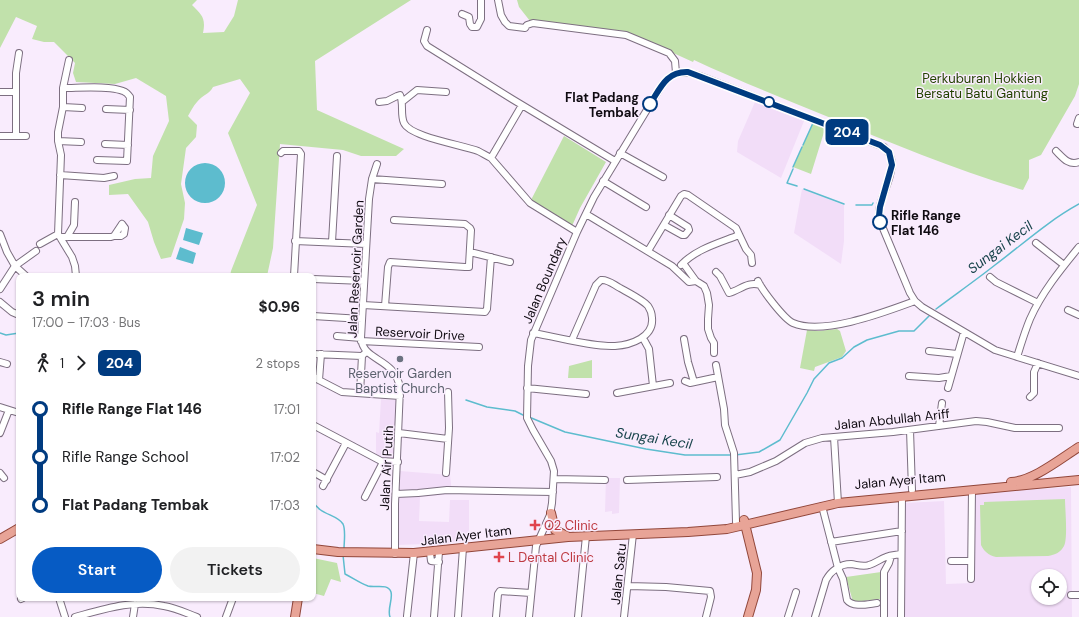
<!DOCTYPE html>
<meta charset="utf-8">
<style>
body{margin:0;font-family:"DM Sans",sans-serif;background:#f2f2f2;color:#202124;height:100vh;display:flex;flex-direction:column;font-size:15px;white-space:nowrap}
*{box-sizing:border-box;margin:0}
p{font-size:13px;color:#757577}
.icon{flex:none;width:22px;height:22px;fill:none;stroke:currentColor;stroke-width:2;stroke-linecap:round;stroke-linejoin:round}
.map{position:relative;flex:1;overflow:hidden}
.drawer{position:absolute;left:16px;top:273px;width:300px;height:328px;display:flex;flex-direction:column;background:#fff;border-radius:8px;box-shadow:0 1px 3px #0004}
.drawer>*{flex:none}
.badge{padding:0 8px;border-radius:6px;font-size:14px;line-height:26px}
.buttons{position:absolute;left:1031px;top:569px;display:grid;gap:8px}
.buttons a{display:grid;place-items:center;width:36px;height:36px;border-radius:50%;background:#fff;box-shadow:0 1px 3px #0004;font-size:20px}
.map>.badge{position:absolute;translate:-50% -50%;box-shadow:0 0 0 2px #fff}
.legs{display:flex;align-items:center;gap:6px;height:44px;padding:0 16px;font-size:13px}
.legs p{margin-inline-start:auto}
.summary{display:flex;align-items:center;justify-content:space-between;height:68px;padding:0 16px}
h1{font-size:22px;font-weight:600;line-height:30px}
.cta{display:flex;gap:8px;margin-top:auto;padding:8px 16px}
.cta a{flex:1;height:46px;border-radius:24px;background:#065bc4;color:#fff;font-size:16px;font-weight:600;line-height:46px;text-align:center}
.cta a+a{background:#f2f2f2;color:#202124}
ul{padding:0 16px;list-style:none}
li{display:flex;align-items:center;gap:14px;height:48px;font-size:15px}
li i{display:grid;place-items:center;width:6px;height:100%;margin:0 5px;background:currentColor}
li i::after{content:'';width:10px;height:10px;margin:-5px;border:3px solid;border-radius:50%;background:#fff}
li p{margin-inline-start:auto}
li:first-child i{background:linear-gradient(#0000 50%,currentColor 0)}
li:last-child i{background:linear-gradient(currentColor 50%,#0000 0)}
.map>svg:first-child{display:block}
</style>
<div class="map">
<svg width="1079" height="617" viewBox="0 0 1079 617">
<rect width="100%" height="100%" fill="#f9ecfd"/>
<path fill="#f2ddf8" fill-rule="evenodd" d="M 755,102 L 804,121 L 781,178 L 737,152 L 738,141 Z
M 802,189 L 844,205 L 844,241 L 841,264 L 794,233 Z
M 381,399 L 396,400 L 394,459 L 381,458 L 376,455 L 376,432 L 379,433 Z
M 400,471 L 450,475 L 452,494 L 420,497 L 419,521 L 449,522 L 450,500 L 469,500 L 469,540 L 449,543 L 398,545 Z
M 606,478 L 620,478 L 619,513 L 612,514 L 612,511 L 605,512 Z
M 1071,487 L 1072,617 L 904,617 L 905,503 L 944,501 L 946,584 L 973,583 L 974,493 ZM 1038,576 L 1060,576 L 1060,598 L 1038,598 Z"/>
<path fill="#c1e1ab" d="M 0,0 L 197,0 L 192,5 C 202,15 206,18 203,33 L 224,32 L 234,16 L 238,0 L 411,0 L 315,61 L 317,110 L 404,149 L 396,156 L 361,156 L 343,150 L 280,144 L 273,248 L 267,276 L 230,276 L 231,271 L 257,205 L 228,133 L 250,93 L 240,79 L 213,87 C 210,94 202,95 197,102 C 193,106 191,111 188,116 L 197,125 L 196,137 L 186,148 L 181,184 L 185,203 L 184,219 L 171,257 L 161,259 L 154,242 L 148,222 L 128,194 L 109,195 L 109,185 L 135,179 L 151,178 L 153,156 L 169,121 L 166,96 L 136,78 L 115,84 L 76,82 L 73,73 L 75,63 L 54,42 L 44,42 L 32,39 L 37,26 L 16,17 L 0,48 Z
M 517,0 L 1079,0 L 1079,84 L 1075,96 L 1041,155 L 1029,160 L 1029,178 L 1023,190 C 956,170 891,143 826,116 C 782,98 737,80 694,60 L 693,62 L 625,31 L 530,21 L 519,7 Z
M 813,123 L 825,128 L 825,129 L 811,174 L 793,167 Z
M 564,136 L 606,162 L 580,208 L 572,226 L 531,200 Z
M 837,329 L 840,331 L 846,351 L 842,357 L 815,367 L 814,371 L 800,368 L 807,330 L 818,331 Z
M 592,360 L 592,378 L 568,378 L 569,366 Z
M 1065,499 C 1065,509 1068,538 1064,546 C 1061,552 1055,555 1048,556 L 996,557 C 988,555 984,551 981,545 L 980,505 L 984,505 L 984,502 Z
M 313,558 L 337,563 L 341,582 L 331,579 L 324,596 L 313,593 Z
M 881,572 L 881,599 L 853,602 L 846,577 Z"/>
<path fill="#5dbcce" d="M185 183a20 20 0 1 1 40 0a20 20 0 1 1-40 0Z
M 186,228 L 203,233 L 199,245 L 183,240 Z
M 180,247 L 196,253 L 193,264 L 176,259 Z"/>
<g fill="none" stroke-linecap="round" stroke-linejoin="round">
<path stroke="#5dbcce" stroke-width="1.5" d="M 803,145 L 813,123
M 793,167 L 802,147
M 793,169 L 787,183 L 797,186
M 804,189 L 844,204
M 856,205 L 872,205 L 873,203
M 936,309 C 956,294 976,280 995,265 C 1023,244 1048,221 1079,204
M 0,333 L 6,335 L 19,333
M 466,400 L 487,407 L 515,411 L 525,416
M 529,417 L 565,432 L 646,449 L 685,455 L 732,455
M 735,455 L 759,452 L 780,440 L 807,393 L 814,379 L 829,363 L 842,358 L 854,347 L 867,340 L 899,331 L 914,331 L 929,316
M 313,501 C 319,515 337,514 343,524 C 346,530 344,542 344,549
M 343,555 L 345,574 C 353,578 360,583 368,586 C 375,588 388,583 391,592 C 393,600 387,609 390,617"/>
<g stroke="#7d6f81" stroke-width="8">
<path id="minor" d="M 498,0 L 501,15 L 505,22 L 509,26 L 525,28 L 527,25 L 533,23 L 626,35 L 669,53 L 675,61 L 676,73
M 462,14 L 469,17 L 470,24 L 472,27 L 477,27 L 481,19 L 481,0
M 427,30 L 424,41 L 427,46 L 512,99 L 615,161
M 69,60 L 63,88 L 63,107 L 58,132 L 58,141 L 61,155 L 58,234 L 72,257 L 75,266 L 76,276
M 63,88 C 79,88 109,85 123,91 C 126,92 128,94 130,97 L 127,161 L 97,160
M 0,92 L 16,92
M 379,102 L 387,101 L 397,96 L 400,95 C 404,104 400,114 404,123 C 410,137 463,145 478,151 C 482,153 487,156 491,158 L 530,203 L 577,232
M 402,102 L 417,90 L 446,92
M 63,107 L 82,108
M 106,109 L 130,110
M 1077,124 L 1079,118
M 0,136 L 26,136
M 16,136 L 16,73 L 19,53
M 58,141 L 81,142
M 105,144 L 128,145
M 1056,151 C 1063,158 1069,166 1079,162
M 281,153 L 283,151 L 299,151 L 301,154 L 294,276
M 620,153 L 663,177
M 491,158 L 522,105
M 377,164 L 372,179 L 369,199 L 361,338 C 363,362 395,357 400,388 L 395,504 L 395,554
M 60,175 L 104,178 L 114,176
M 372,179 L 442,184
M 603,181 L 646,207
M 586,214 L 672,266 L 689,282 L 696,281
M 664,225 L 682,235 L 685,235 L 689,230 L 688,227 L 669,215
M 0,234 L 7,252 L 15,266 L 0,289
M 114,236 L 121,236 L 124,234 L 125,228 L 122,224
M 60,237 L 111,237 L 114,236 L 122,224
M 67,237 L 74,225 L 75,202
M 295,241 L 366,244
M 332,242 L 337,156
M 1036,243 L 1064,265
M 40,244 L 58,234
M 648,251 L 681,196 L 684,194 L 688,195 L 736,228 L 746,249 L 751,255 L 752,263
M 470,252 L 510,262
M 683,263 L 696,281 L 704,286 L 707,293 L 709,305 L 708,319 L 708,329 L 711,338 L 714,343 L 714,353
M 681,265 C 696,249 719,243 739,235
M 716,272 L 720,276 L 729,293 C 740,290 748,281 760,285
M 26,276 L 15,266 L 36,251
M 990,277 L 996,282 L 1038,303
M 313,279 L 364,281
M 758,281 C 762,290 784,319 793,323 C 823,336 885,312 915,301
M 0,302 L 12,312 L 19,315
M 363,305 L 485,312 L 487,309 L 491,257
M 385,306 L 388,267 L 390,262 L 465,267 L 469,267 L 469,265 L 471,230 L 470,228 L 465,224 L 394,220
M 1068,310 L 1079,315
M 313,316 L 362,319
M 533,333 C 558,337 591,347 615,346 C 631,345 654,337 652,318 C 652,314 650,309 648,306 C 643,300 627,292 620,288 C 614,285 608,279 601,280 L 596,285 L 572,340
M 337,336 L 361,338
M 643,338 L 649,349 L 653,386
M 684,339 L 688,362 L 694,382
M 361,341 L 479,347
M 929,351 L 957,354
M 313,354 L 362,356 L 366,352
M 1017,357 C 1021,344 1025,331 1030,319 C 1042,292 1061,269 1079,247
M 0,362 L 7,364
M 716,365 L 724,409 L 725,425 L 734,453 L 736,522
M 909,376 L 939,378 L 951,376
M 313,377 L 342,392 L 400,396
M 319,380 L 321,354
M 685,381 L 690,383 L 718,377
M 527,388 L 586,394
M 948,388 L 964,332
M 360,393 L 362,356
M 617,393 L 670,383
M 1030,397 L 1034,393 L 1034,372 L 1038,363
M 0,407 L 19,413
M 313,425 L 381,461 L 398,462
M 939,426 L 942,403
M 910,430 L 912,490
M 0,433 L 9,410
M 399,433 L 448,439
M 834,437 L 838,503
M 313,472 L 327,480
M 0,473 L 4,478
M 446,473 L 449,428 L 448,392
M 735,475 L 750,472 L 776,461 L 805,443 L 822,438 L 893,432 L 976,421 L 987,422 L 1015,428 L 1059,428
M 554,479 L 605,480
M 627,480 L 717,477
M 323,486 L 346,443
M 396,494 L 418,493 L 447,490 L 553,492
M 365,497 L 383,462
M 822,506 L 838,568 L 843,579 L 847,600 C 853,608 868,604 877,603
M 831,542 L 902,531
M 430,553 L 431,561 L 439,562
M 951,561 L 971,561
M 971,579 L 972,490
M 628,586 L 666,587 L 710,591 L 711,597 L 706,617
M 1071,595 L 1079,595
M 59,598 L 65,617
M 21,599 L 23,598
M 407,616 L 414,553
M 884,616 L 884,572 L 889,563 L 891,556
M 75,617 C 104,609 134,599 164,606 C 176,608 186,613 197,617
M 133,617 L 135,604
M 226,617 L 233,598
M 434,617 L 439,552
M 458,617 L 463,548
M 496,617 L 498,594 L 500,591 L 531,593
M 529,617 L 536,546 L 550,515 L 552,503 L 554,471 L 551,461 L 533,430 L 527,418 L 528,366 L 531,340 L 577,232 L 594,197 L 662,85 C 674,70 682,70 700,76 L 884,147 C 903,164 881,191 879,211 C 879,217 880,221 882,226 L 910,293 L 915,301 L 922,307 L 995,350 L 1079,376
M 578,617 L 586,536
M 624,617 L 633,534
M 788,617 L 796,592
M 815,617 L 826,580 C 831,571 840,564 851,564 C 858,565 863,567 869,565 C 876,563 880,559 886,557 C 891,555 896,555 901,554
M 901,617 L 902,497"/>
</g>
<g stroke="#92473b" stroke-width="10">
<path id="major" d="M 1011,482 C 1033,481 1060,459 1079,447
M 551,513 L 555,530 L 567,536
M 744,520 L 757,573 L 756,590 L 748,617
M 0,539 L 19,528
M 313,549 L 338,552 L 414,553 L 568,537 L 688,532 L 727,529 L 838,503 L 1079,480
M 295,617 L 298,598"/>
</g>
<use href="#minor" stroke="#fff" stroke-width="6"/>
<use href="#major" stroke="#e8a497" stroke-width="8"/>
</g>
<g fill="none" stroke-linecap="round" stroke-linejoin="round">
<g stroke="#fff" stroke-width="9">
<path id="line-1" d="M 650,104 C 660,89 666,71 688,72 L 880,145 L 889,152 L 892,165 L 880,207 L 879,216 L 880,222"/>
</g>
<use href="#line-1" stroke="#003b80" stroke-width="6"/>
</g>
<g fill="#fff" stroke="#003b80" stroke-width="2">
<circle cx="769" cy="102" r="5"/>
<circle cx="650" cy="104" r="7"/>
<circle cx="880" cy="222" r="7"/>
</g>
<circle fill="#6b7280" stroke="#f9ecfd" stroke-width="1.5" cx="400" cy="359" r="4"/>
<g fill="#e0444e" stroke="#f9ecfd" stroke-width="1.5">
<path d="M533 519h4v4h4v4h-4v4h-4v-4h-4v-4h4z"/>
<path d="M497 551h4v4h4v4h-4v4h-4v-4h-4v-4h4z"/>
</g>
<g text-anchor="middle" stroke-width="3" stroke-linejoin="round" paint-order="stroke">
<g font-size="13" fill="#234200" stroke="#f9ecfd">
<text x="982" y="83">Perkuburan Hokkien<tspan x="982" dy="15">Bersatu Batu Gantung</tspan></text>
</g>
<g font-size="13" font-weight="bold" fill="#0f0a11" stroke="#f9ecfd" text-anchor="end">
<text x="639" y="102">Flat Padang<tspan x="639" dy="15">Tembak</tspan></text>
<text x="891" y="220" text-anchor="start">Rifle Range<tspan x="891" dy="15">Flat 146</tspan></text>
</g>
<g font-size="13" fill="#0f0a11" stroke="#f9ecfd">
<text transform="translate(355 269) rotate(-87)" y="5">Jalan Reservoir Garden</text>
<text transform="translate(544 280) rotate(-67)" y="5">Jalan Boundary</text>
<text transform="translate(420 333) rotate(3)" y="5">Reservoir Drive</text>
<text transform="translate(892 419) rotate(-6)" y="5">Jalan Abdullah Ariff</text>
<text transform="translate(386 468) rotate(-87)" y="5">Jalan Air Putih</text>
<text transform="translate(900 480) rotate(-5)" y="5">Jalan Ayer Itam</text>
<text transform="translate(466 535) rotate(-7)" y="5">Jalan Ayer Itam</text>
<text transform="translate(618 574) rotate(-84)" y="5">Jalan Satu</text>
</g>
<g font-size="13" fill="#5b616d" stroke="#f9ecfd">
<text x="400" y="378">Reservoir Garden<tspan x="400" dy="15">Baptist Church</tspan></text>
</g>
<g font-size="13" fill="#be3a42" stroke="#f9ecfd" text-anchor="start">
<text x="544" y="530">O2 Clinic</text>
<text x="508" y="562">L Dental Clinic</text>
</g>
<g font-size="14" font-style="italic" fill="#19444c" stroke="#f9ecfd">
<text transform="translate(1000 247) rotate(-37)" y="5">Sungai Kecil</text>
<text transform="translate(654 438) rotate(9)" y="5">Sungai Kecil</text>
</g>
</g>
</svg>
<div class="buttons">
<a><svg class="icon" aria-label="locate" viewBox="0 0 24 24"><circle cx="12" cy="12" r="6"/><path d="M12 2v4M12 18v4M2 12h4M18 12h4"/></svg></a>
</div>
<b class="badge" style="left:847px;top:132px;background:#003b80;color:#fff">204</b>
<section class="drawer">
<div class="summary"><div><h1>3 min</h1><p>17:00 – 17:03 · Bus</p></div><b>$0.96</b></div>
<div class="legs"><svg class="icon" aria-label="walk" viewBox="0 0 24 24"><circle cx="13" cy="4" r="2"/><path d="M13 8l-2 6 4 7M11 14l-3 7M7 12l3-4h3l4 4"/></svg>1<svg class="icon" aria-label="forward" viewBox="0 0 24 24"><path d="M9 5l7 7-7 7"/></svg><b class="badge" style="background:#003b80;color:#fff">204</b><p>2 stops</p></div>
<ul>
<li><i style="color:#003b80"></i><b>Rifle Range Flat 146</b><p>17:01</p></li>
<li><i style="color:#003b80"></i><span>Rifle Range School</span><p>17:02</p></li>
<li><i style="color:#003b80"></i><b>Flat Padang Tembak</b><p>17:03</p></li>
</ul>
<div class="cta"><a>Start</a><a>Tickets</a></div>
</section>
</div>
